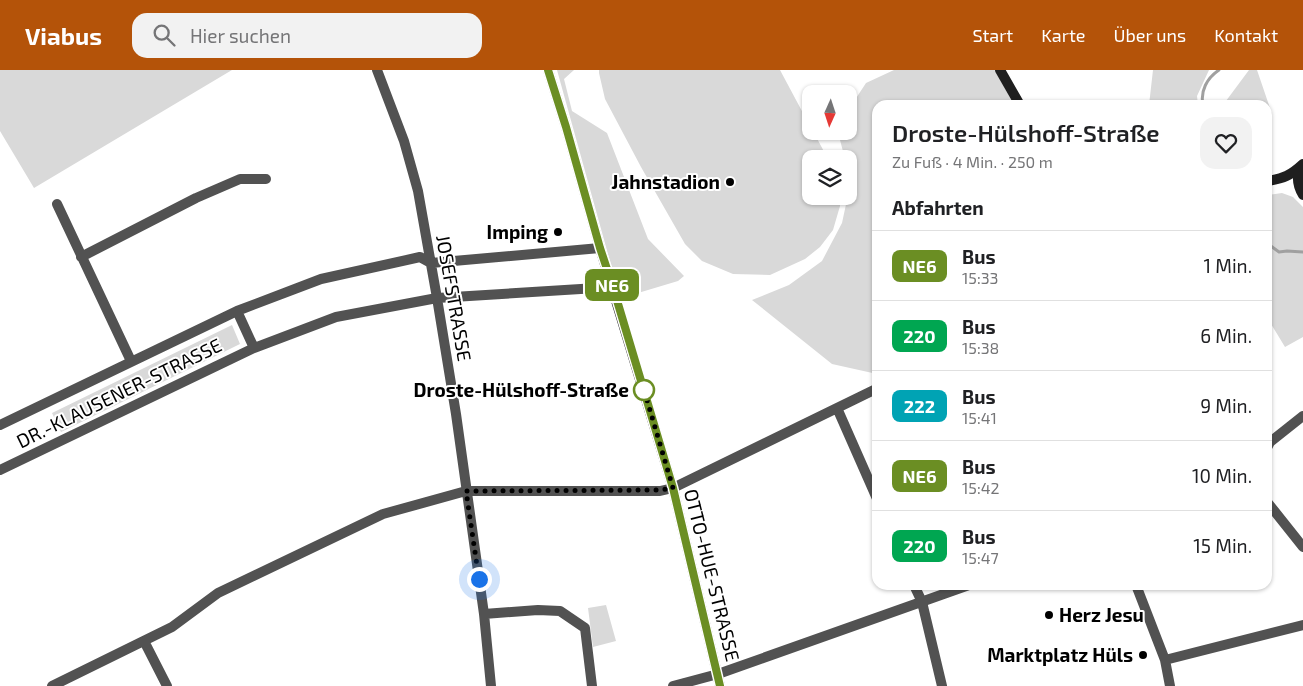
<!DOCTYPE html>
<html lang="de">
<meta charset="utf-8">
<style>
body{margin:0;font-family:"Exo 2",sans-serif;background:#f2f2f2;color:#202124;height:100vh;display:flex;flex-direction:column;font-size:19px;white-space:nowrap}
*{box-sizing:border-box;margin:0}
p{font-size:16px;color:#757577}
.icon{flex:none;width:28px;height:28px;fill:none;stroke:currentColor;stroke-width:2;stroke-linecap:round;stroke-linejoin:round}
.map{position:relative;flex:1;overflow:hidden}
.side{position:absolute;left:872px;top:30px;width:400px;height:490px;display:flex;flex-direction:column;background:#fff;border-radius:15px;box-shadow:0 1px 4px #0004}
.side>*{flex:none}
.badge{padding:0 10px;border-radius:8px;font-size:18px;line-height:32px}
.needle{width:32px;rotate:183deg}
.fabs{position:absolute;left:802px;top:15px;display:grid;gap:10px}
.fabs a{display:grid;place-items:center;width:55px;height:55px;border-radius:10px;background:#fff;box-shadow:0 1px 4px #0004;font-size:25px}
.you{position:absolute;width:25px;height:25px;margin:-12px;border:4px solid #fff;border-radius:50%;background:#1a73e8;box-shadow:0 0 0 8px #1a73e833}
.map>.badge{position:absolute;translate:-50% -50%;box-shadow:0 0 0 2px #fff}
h2{padding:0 20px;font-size:19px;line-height:45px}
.round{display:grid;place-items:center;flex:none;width:52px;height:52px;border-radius:15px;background:#f2f2f2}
.summary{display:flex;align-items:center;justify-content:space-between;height:85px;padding:0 20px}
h1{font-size:24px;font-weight:600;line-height:38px}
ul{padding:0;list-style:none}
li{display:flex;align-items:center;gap:15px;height:70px;padding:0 20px;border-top:1px solid #e0e0e0}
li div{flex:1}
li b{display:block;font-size:19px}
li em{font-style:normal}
li .badge{min-width:55px;font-weight:700;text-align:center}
header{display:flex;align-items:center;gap:30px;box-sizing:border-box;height:70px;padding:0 25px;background:#b45309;color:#fff}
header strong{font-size:24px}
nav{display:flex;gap:28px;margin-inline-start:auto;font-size:18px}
.search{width:350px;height:45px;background:#f2f2f2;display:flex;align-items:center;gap:12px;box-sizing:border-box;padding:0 18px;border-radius:15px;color:#757577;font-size:19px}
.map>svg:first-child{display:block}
</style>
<header>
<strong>Viabus</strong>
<div class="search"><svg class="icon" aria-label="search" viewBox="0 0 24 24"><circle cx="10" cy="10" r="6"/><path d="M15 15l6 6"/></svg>Hier suchen</div>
<nav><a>Start</a><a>Karte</a><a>Über uns</a><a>Kontakt</a></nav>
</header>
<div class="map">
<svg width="1303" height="616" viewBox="0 0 1303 616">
<rect width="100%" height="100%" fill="#fff"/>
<path fill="#d9d9d9" d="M 0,0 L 232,0 L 34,118 L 0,61 Z
M 557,0 L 574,0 L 564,9 L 572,41 L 607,63 L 648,169 L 684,206 L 678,211 L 628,226 L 611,195 Z
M 599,0 L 780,0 L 811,58 L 811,61 L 813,61 L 828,89 L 811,89 L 811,126 L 839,126 L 840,136 L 833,160 L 820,177 L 805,189 L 770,205 L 733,204 L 702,191 L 685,174 L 641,97 L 605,29 L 599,3 Z
M 894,0 L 995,0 L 1014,35 L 878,35 L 877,304 L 832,294 L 752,230 L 789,215 L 822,191 L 842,153 L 851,111 L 849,102 L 849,89 L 845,89 L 840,70 L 842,61 L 849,61 L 849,39 L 866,13 Z
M 1153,0 L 1209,0 L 1197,26 L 1198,35 L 1149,35 Z
M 1249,0 L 1257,0 L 1272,44 L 1272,73 L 1268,77 L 1268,35 L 1223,35 Z
M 1282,123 L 1293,127 L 1303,137 L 1303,267 L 1285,277 L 1268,249 L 1268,125 Z
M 232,255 L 240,274 L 61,362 L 52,343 Z
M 606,535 L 616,571 L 593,577 L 588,538 Z"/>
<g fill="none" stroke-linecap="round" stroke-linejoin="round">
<path stroke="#a0a0a0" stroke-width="3" d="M 1203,35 C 1200,21 1207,8 1219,0
M 1268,174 L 1279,182 L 1287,181 L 1303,182"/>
<path stroke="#525252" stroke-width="10" d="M 377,0 L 404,71 L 418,121 L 437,228 L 456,344 L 484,544 L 491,616
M 57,134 L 131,291
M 81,187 L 196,128 L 240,109 L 266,109
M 237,241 L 254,278
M 837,338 L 878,431
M 0,355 L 237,241 L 321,209 L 420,187 L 431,193 L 600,178
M 1268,376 L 1270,372 L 1303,346
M 0,400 L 254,278 L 336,247 L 437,228 L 613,217
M 1268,433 L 1303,477
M 914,515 L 922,532 L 942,616
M 1136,515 L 1165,590 L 1170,616
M 484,544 L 538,540 L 560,541 L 585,558 L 592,616
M 144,571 L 167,616
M 1165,590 L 1303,555
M 52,616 L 172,557 L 218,523 L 383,444 L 466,421 L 660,421 L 673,418 L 878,318
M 673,616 L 718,604 L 969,515"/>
<path stroke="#1f1f1f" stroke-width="10" d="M 548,0 L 566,57 L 600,178 L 673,418 L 720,616
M 1000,0 L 1020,35
M 1302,95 C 1296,105 1297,115 1303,125
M 1268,111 C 1284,108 1290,106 1303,94"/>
</g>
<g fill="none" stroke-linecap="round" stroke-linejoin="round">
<g stroke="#fff" stroke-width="11">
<path id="line" d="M 548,0 L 566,57 L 600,178 L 613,217 L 673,418 L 720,616"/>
</g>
<use href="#line" stroke="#6b8e23" stroke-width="8"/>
<path stroke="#000" stroke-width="5" stroke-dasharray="0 9" d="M 479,509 L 466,421 L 660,420 L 673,418 L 644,320"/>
</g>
<g fill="#000" stroke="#fff" stroke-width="2">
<circle cx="730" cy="112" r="5"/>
<circle cx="558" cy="162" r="5"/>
<circle cx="1049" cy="545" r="5"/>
<circle cx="1143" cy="585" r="5"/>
</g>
<circle fill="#fff" stroke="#6b8e23" stroke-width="2.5" cx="644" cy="320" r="10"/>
<g text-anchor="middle" stroke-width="4" stroke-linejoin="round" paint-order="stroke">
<g font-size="19" font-weight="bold" fill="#000" stroke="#fff" text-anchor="end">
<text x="720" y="119">Jahnstadion</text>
<text x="548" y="169">Imping</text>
<text x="1059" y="552" text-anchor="start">Herz Jesu</text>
<text x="1133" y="592">Marktplatz Hüls</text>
</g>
<g font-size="19" fill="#000" stroke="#fff">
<text transform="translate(454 228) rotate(80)" y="7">JOSEFSTRASSE</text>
<text transform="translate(119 323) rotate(-26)" y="7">DR.-KLAUSENER-STRASSE</text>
<text transform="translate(712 505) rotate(76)" y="7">OTTO-HUE-STRASSE</text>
</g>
<g font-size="19" font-weight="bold" fill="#000" stroke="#fff" text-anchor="end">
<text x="629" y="327">Droste-Hülshoff-Straße</text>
</g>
</g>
</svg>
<div class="fabs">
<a><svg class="needle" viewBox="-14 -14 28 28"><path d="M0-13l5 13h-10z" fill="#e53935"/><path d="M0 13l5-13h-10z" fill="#757577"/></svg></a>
<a><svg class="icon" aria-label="layers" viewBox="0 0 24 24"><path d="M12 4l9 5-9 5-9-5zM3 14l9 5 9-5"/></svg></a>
</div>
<div class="you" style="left:479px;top:509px"></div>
<b class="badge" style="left:612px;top:215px;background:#6b8e23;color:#fff">NE6</b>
<section class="side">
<div class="summary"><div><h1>Droste-Hülshoff-Straße</h1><p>Zu Fuß · 4 Min. · 250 m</p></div><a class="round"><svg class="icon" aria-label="heart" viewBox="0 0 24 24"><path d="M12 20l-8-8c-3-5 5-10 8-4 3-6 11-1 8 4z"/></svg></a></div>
<h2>Abfahrten</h2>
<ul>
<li><span class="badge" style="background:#6b8e23;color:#fff">NE6</span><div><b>Bus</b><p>15:33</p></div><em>1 Min.</em></li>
<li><span class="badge" style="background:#00a651;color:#fff">220</span><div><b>Bus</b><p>15:38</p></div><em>6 Min.</em></li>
<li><span class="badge" style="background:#00a3b4;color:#fff">222</span><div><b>Bus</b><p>15:41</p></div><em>9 Min.</em></li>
<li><span class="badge" style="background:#6b8e23;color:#fff">NE6</span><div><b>Bus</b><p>15:42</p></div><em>10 Min.</em></li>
<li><span class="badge" style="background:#00a651;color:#fff">220</span><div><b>Bus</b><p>15:47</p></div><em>15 Min.</em></li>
</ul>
</section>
</div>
